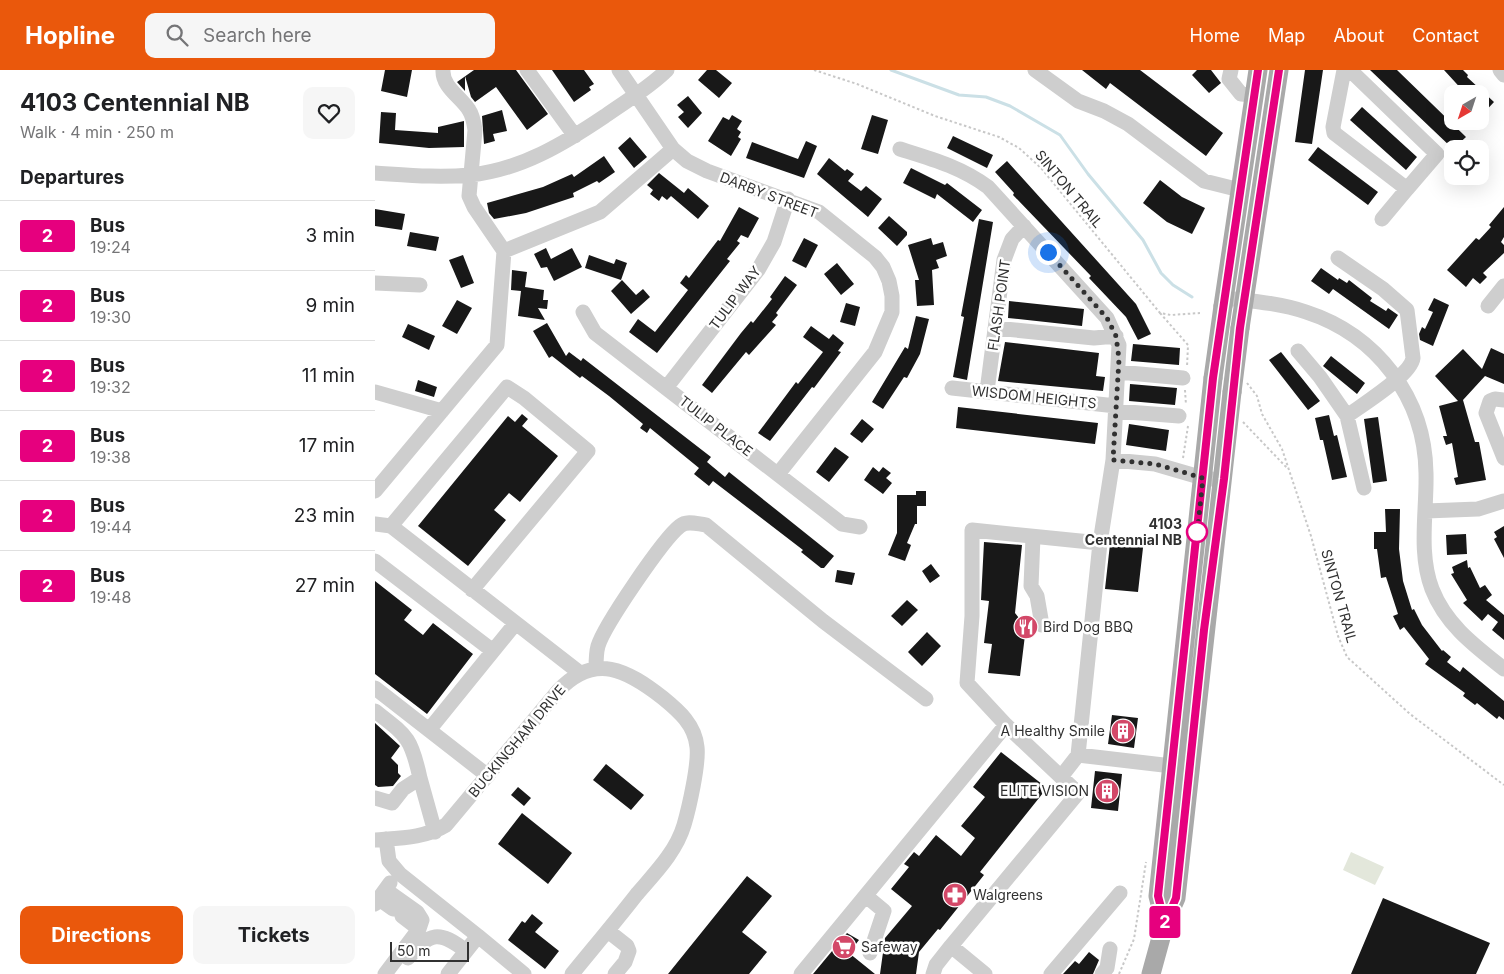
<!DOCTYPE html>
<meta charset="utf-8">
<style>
body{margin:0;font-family:Inter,sans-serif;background:#f6f6f6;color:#202124;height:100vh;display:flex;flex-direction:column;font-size:19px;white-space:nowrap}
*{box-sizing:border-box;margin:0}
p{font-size:16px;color:#757577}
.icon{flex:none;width:28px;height:28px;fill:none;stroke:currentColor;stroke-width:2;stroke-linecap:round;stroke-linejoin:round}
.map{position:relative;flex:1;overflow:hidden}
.details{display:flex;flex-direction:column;background:#fff;width:375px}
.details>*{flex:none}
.badge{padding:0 10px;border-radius:4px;font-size:18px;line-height:32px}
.needle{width:32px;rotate:219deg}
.controls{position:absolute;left:1069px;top:15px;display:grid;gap:10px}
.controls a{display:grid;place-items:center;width:45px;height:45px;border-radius:10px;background:#fff;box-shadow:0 5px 20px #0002;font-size:25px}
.scale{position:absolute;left:15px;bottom:12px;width:79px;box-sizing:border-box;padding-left:5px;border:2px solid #313131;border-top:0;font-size:14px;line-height:18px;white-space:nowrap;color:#313131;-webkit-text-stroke:4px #fff;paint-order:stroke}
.you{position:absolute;width:25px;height:25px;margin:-12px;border:4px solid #fff;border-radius:50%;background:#1a73e8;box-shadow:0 0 0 8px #1a73e833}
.map>.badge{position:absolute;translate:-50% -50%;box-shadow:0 0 0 2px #fff}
h2{padding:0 20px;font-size:19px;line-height:45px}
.round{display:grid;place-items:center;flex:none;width:52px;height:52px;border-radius:10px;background:#f6f6f6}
.headline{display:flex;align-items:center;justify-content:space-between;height:85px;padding:0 20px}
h1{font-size:24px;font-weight:700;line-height:38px}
.action{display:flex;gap:10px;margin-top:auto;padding:10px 20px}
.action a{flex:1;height:58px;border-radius:10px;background:#ea580c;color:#fff;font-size:20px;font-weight:700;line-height:58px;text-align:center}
.action a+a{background:#f6f6f6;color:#202124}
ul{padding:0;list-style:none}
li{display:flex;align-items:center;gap:15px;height:70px;padding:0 20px;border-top:1px solid #e0e0e0}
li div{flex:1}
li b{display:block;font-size:19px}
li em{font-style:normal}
li .badge{min-width:55px;font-weight:700;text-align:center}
header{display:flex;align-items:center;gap:30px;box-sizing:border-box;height:70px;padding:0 25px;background:#ea580c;color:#fff}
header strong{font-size:24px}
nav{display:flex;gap:28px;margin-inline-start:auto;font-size:18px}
.search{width:350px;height:45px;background:#f6f6f6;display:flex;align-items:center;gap:12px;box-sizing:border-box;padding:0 18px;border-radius:10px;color:#757577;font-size:19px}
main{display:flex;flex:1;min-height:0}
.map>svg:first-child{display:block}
</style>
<header>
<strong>Hopline</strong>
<div class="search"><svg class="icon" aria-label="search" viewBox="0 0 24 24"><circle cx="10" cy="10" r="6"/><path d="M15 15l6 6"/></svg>Search here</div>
<nav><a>Home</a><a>Map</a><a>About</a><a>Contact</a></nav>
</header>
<main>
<section class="details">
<div class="headline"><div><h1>4103 Centennial NB</h1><p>Walk · 4 min · 250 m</p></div><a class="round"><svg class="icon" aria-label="heart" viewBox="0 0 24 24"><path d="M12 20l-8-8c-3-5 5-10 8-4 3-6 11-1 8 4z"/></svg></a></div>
<h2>Departures</h2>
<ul>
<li><span class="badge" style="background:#e6007e;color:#fff">2</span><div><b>Bus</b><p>19:24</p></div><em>3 min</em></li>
<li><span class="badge" style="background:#e6007e;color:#fff">2</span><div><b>Bus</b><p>19:30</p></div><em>9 min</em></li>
<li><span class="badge" style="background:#e6007e;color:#fff">2</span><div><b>Bus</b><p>19:32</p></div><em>11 min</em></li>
<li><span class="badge" style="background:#e6007e;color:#fff">2</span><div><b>Bus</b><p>19:38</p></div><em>17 min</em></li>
<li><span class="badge" style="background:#e6007e;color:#fff">2</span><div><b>Bus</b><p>19:44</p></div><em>23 min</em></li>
<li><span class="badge" style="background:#e6007e;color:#fff">2</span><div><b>Bus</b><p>19:48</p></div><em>27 min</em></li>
</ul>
<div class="action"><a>Directions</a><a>Tickets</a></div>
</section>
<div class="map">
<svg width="1129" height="904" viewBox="0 0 1129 904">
<rect width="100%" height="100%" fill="#fff"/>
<path fill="#e3e7db" d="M 976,782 L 1009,797 L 1000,815 L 968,800 Z"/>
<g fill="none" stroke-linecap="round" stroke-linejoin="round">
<path stroke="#cbe0e6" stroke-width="3" d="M 516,0 L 584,25 L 611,27 L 635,36 L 685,65 L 713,104 L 768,170 L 786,203 L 798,215 L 817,227"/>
</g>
<path fill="#181818" d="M 10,0 L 37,0 L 32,27 L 6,21 Z
M 99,0 L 141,0 L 173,44 L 152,60 L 121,17 L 100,32 L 96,27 L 90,6 L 90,21 L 82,12 Z
M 177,0 L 209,0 L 219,14 L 214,17 L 216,20 L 199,32 Z
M 332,0 L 341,0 L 357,13 L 344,28 L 323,10 Z
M 707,0 L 765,0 L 848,63 L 831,86 L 735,13 L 731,19 Z
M 822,0 L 836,0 L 846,13 L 834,23 L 817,5 Z
M 930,0 L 948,0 L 937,74 L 920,72 Z
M 995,0 L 1022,0 L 1091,67 L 1078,79 Z
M 1069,0 L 1088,0 L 1093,5 L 1092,7 L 1119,32 L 1105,47 L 1105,24 L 1091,24 Z
M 313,26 L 327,43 L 313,58 L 303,47 L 309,42 L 302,35 Z
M 987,37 L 1042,87 L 1031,100 L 975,50 Z
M 127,40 L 132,61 L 118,64 L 120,71 L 109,74 L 107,46 Z
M 6,42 L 21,43 L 20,60 L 63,63 L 63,57 L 89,51 L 89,77 L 54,78 L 4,73 Z
M 357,45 L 367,51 L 362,59 L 366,62 L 363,67 L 366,69 L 356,86 L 333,71 L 348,47 L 354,50 Z
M 497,45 L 513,50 L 503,84 L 486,79 Z
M 578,66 L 618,85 L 612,98 L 572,78 Z
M 255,67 L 272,87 L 259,98 L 243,78 Z
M 431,71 L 442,76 L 429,108 L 371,88 L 377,72 L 423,89 Z
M 943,77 L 1003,122 L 993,135 L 933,90 Z
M 229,86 L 240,102 L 224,113 L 222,111 L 198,123 L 199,127 L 151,143 L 119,149 L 114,143 L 112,133 L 168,117 L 197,104 L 199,107 Z
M 454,88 L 470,101 L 472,99 L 479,104 L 473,111 L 486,121 L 491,116 L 507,129 L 493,147 L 442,104 Z
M 632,91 L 761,234 L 776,264 L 763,270 L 751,247 L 714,208 L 716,206 L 638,125 L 639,123 L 620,102 Z
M 536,98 L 570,115 L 572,113 L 607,140 L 598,152 L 562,124 L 560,129 L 528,113 Z
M 284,103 L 309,123 L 313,118 L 334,136 L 323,149 L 296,126 L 292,130 L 287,126 L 284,131 L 275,124 L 278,120 L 272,115 Z
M 785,110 L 807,127 L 830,138 L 817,164 L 792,152 L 768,133 Z
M 364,137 L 384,148 L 373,168 L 366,165 L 362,171 L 365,173 L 352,189 L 355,191 L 282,283 L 254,262 L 263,249 L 280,262 L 313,220 L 305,213 L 311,205 L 314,208 L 343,170 L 345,171 Z
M 1129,137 L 1129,167 L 1126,172 L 1129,175 L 1129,183 L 1108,203 L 1112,207 L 1105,214 L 1098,208 L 1091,217 L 1072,200 L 1101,168 L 1104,170 L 1116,157 L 1114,155 Z
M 0,139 L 30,144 L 27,160 L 0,156 Z
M 514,146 L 532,162 L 532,165 L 522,176 L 503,158 Z
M 604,149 L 618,152 L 592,310 L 578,307 L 589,247 L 586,246 Z
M 35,162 L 64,167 L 61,181 L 32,176 Z
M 429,168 L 443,175 L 431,198 L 417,191 Z
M 556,168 L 558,175 L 568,172 L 572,186 L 561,190 L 564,198 L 557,200 L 559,235 L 542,236 L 540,210 L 544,210 L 533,175 Z
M 171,178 L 176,189 L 197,178 L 207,197 L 179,211 L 172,197 L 166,198 L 159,184 Z
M 88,185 L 99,213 L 86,218 L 74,190 Z
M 214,185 L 239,194 L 241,189 L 252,193 L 246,210 L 210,198 Z
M 462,193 L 479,214 L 466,225 L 449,204 Z
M 946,198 L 963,210 L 964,208 L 972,213 L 974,210 L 997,228 L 995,231 L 1011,241 L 1013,238 L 1023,245 L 1014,259 L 958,219 L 954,224 L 936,211 Z
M 137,200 L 152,202 L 150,217 L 169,220 L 168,230 L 173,230 L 172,239 L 163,238 L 170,250 L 143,246 L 146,221 L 136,220 Z
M 410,206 L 422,215 L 401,243 L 403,245 L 397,252 L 401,255 L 374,285 L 371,282 L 337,323 L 327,315 L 366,263 L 376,251 L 378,253 L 397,229 L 395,227 Z
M 247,210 L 261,225 L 268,219 L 275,227 L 256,244 L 236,221 Z
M 1059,228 L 1074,235 L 1058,276 L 1045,270 L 1044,264 L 1047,257 L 1050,259 L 1058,242 L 1053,240 Z
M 82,230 L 97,238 L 82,264 L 67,256 Z
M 634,231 L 709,239 L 707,256 L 633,248 Z
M 471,233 L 485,237 L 480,256 L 465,252 Z
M 541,246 L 554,249 L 545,284 L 532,308 L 529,307 L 508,339 L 497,332 L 530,277 L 533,279 Z
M 172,253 L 191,286 L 194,282 L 206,291 L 208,288 L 336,387 L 332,392 L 350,407 L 354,402 L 459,486 L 449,498 L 446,498 L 426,482 L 428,480 L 338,411 L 334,416 L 319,404 L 324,398 L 275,358 L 272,363 L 265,358 L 268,354 L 234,326 L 207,306 L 205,308 L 177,286 L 174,288 L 158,261 Z
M 33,254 L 60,266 L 54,280 L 27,267 Z
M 436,256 L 454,269 L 458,264 L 469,273 L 463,281 L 466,282 L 439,318 L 437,317 L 395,371 L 383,363 L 421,312 L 423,314 L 448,282 L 428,267 Z
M 630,272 L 724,283 L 721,306 L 730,307 L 728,321 L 623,311 Z
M 758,274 L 805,278 L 804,295 L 756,291 Z
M 1116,278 L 1129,284 L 1129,314 L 1110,306 L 1088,330 L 1100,372 L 1104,372 L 1111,410 L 1081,415 L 1079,408 L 1083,407 L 1077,373 L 1071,375 L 1068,366 L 1072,366 L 1064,336 L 1083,331 L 1060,306 L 1088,279 L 1107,299 Z
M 906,282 L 945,331 L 933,340 L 894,290 Z
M 956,286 L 990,313 L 982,324 L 948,296 Z
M 43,310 L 62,317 L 59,327 L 40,321 Z
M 755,314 L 802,318 L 800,335 L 754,331 Z
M 583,337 L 723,353 L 720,374 L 581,358 Z
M 147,344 L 153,349 L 147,356 L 183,386 L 145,432 L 134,423 L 119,440 L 131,450 L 93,496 L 43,456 L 133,346 L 140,352 Z
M 954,345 L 959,366 L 962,365 L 972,407 L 957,410 L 948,370 L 945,370 L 940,348 Z
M 1003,347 L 1012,411 L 998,413 L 989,349 Z
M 487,349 L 499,359 L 487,373 L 475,364 Z
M 754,354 L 794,360 L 791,381 L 751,375 Z
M 460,377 L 474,387 L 454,412 L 441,402 Z
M 498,397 L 504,402 L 508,397 L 516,403 L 511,408 L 517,413 L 508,424 L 489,410 Z
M 541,421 L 551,421 L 551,436 L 542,436 L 542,454 L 540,454 L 532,473 L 536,475 L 530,491 L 513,485 L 522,463 L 522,425 L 541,425 Z
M 1010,439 L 1025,439 L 1024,479 L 1028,511 L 1037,540 L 1039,539 L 1047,555 L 1067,581 L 1068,580 L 1076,587 L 1072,592 L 1085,602 L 1088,597 L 1129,631 L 1129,650 L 1124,646 L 1122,649 L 1102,633 L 1100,635 L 1088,626 L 1090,623 L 1050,594 L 1054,589 L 1029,557 L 1025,560 L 1018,546 L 1023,544 L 1011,507 L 1006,508 L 1002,479 L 999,479 L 999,462 L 1011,462 Z
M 1129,456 L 1129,488 L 1119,469 L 1122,467 L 1119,462 Z
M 1091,464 L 1092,484 L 1072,485 L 1071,465 Z
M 736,465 L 769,469 L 763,522 L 730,519 Z
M 609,472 L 647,475 L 640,543 L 651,557 L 645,606 L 613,603 L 617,574 L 609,573 L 614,531 L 606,530 Z
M 1092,490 L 1093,498 L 1095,497 L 1105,518 L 1110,515 L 1117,525 L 1111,530 L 1129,545 L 1129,570 L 1117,560 L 1123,552 L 1113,544 L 1107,551 L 1088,533 L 1092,530 L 1076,504 L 1079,503 L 1077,497 Z
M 556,494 L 565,506 L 555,513 L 547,501 Z
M 462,500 L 480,503 L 477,515 L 460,512 Z
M 0,511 L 37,540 L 29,550 L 48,565 L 58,553 L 98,584 L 52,644 L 0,604 Z
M 532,530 L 543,540 L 527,556 L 516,546 Z
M 552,562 L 566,576 L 547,596 L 533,582 Z
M 737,645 L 763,648 L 759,678 L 733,674 Z
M 0,653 L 25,676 L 16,688 L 23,695 L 23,703 L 26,706 L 18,716 L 3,717 L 0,715 Z
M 626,682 L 672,718 L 605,802 L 609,805 L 565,860 L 563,859 L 544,882 L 541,904 L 505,904 L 510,868 L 537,836 L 516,819 L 534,797 L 529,794 L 539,782 L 544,786 L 561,765 L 586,786 L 600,768 L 586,756 L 610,727 L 598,717 Z
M 231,694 L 269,725 L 256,740 L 218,710 Z
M 720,701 L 747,704 L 743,741 L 716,738 Z
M 143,717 L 156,728 L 149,736 L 136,725 Z
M 147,743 L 197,783 L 173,814 L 123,774 Z
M 372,806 L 397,826 L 367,862 L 392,882 L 374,904 L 293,904 Z
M 1008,828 L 1115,873 L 1101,904 L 976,904 Z
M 157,844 L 168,853 L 160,862 L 184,881 L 170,899 L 133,870 L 147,851 L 150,853 Z
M 472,863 L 484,870 L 474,883 L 500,904 L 438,904 Z
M 714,882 L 724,890 L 718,904 L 688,904 L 700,891 L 704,894 Z"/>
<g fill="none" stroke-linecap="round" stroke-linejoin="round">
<path stroke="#c8c8c8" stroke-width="2" stroke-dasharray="2.5 2.5" stroke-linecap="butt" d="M 439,0 L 482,14 L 560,46 L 624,67 L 644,78 L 666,98 L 785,243 L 796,245 L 825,243
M 785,243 L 813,275 L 812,297
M 872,313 L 882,326 L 887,344 L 907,379 L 936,466 L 963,566 L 972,587 L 1035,644 L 1129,715
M 810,320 L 811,335
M 868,352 L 913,399
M 808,388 L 813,356
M 744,904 L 759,869 L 771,792"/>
<path stroke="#cecece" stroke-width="15" d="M 152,0 L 200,66
M 244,0 L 298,79 L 312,91 L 332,101 L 444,142 L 500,187 L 508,197 L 514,211 L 517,226 L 517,242 L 500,282 L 403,404
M 660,0 L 703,31 L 729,41 L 753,54 L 829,111 L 865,120
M 856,0 L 854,9 L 866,24 L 879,25
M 969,0 L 958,57 L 959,63 L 1032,119 L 1062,84 L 975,0
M 1125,0 L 1129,5
M 525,79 C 557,89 586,97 613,117 L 732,248 L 744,275 L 738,390 L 725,473 L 703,685 L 686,707
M 0,103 C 32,105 63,108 95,105 C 146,100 190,73 230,46 C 251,31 274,18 292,0
M 1007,149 L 1032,119
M 129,181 L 225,142 L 298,79
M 963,188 L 1008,219 L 1032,240 L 1038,288 C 1036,305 987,335 972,346
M 0,213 L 45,215
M 849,228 C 876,231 905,233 931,242 C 1002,265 1050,328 1051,403 C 1052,441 1043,482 1057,519 C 1071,555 1100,576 1129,599
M 1113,236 L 1129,216
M 208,242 L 220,263 L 467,454 L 485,457
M 620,258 L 719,268 L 741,266
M 923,281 L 945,307 L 972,346 L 989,418
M 743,302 L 808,308
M 291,318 L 383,200 L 399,172 L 413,129
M 577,318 L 741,336
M 612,321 L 629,190 L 637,169 L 649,156
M 0,322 L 67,341
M 1129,330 L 1120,329 L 1115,331 L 1111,343 L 1129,388
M 740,341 L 804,346
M 738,390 L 780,394 L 828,408 L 837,409
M 0,421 L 122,275 L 129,181 L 99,137 L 94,126 L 100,60 C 99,53 98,46 94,40 C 86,27 67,17 68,0
M 1051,441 L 1103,439 L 1129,431
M 0,454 L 16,456
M 658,467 L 656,516 L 662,526 L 667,555
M 0,491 L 118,581 L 140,554
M 97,520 L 213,381 L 149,328 L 132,317 L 16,456 L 205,603
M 221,599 C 221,592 221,583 223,576 C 229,556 288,469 305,456 C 312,450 322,454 331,455 L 448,551 L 551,629
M 0,618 L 113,706
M 0,641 C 32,666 36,667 45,708
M 54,660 L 118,581
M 703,685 L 797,696
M 0,728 L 17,733 L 28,719 L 45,708 L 60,762
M 11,769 L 14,791 L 25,804 L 103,866
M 0,770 C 25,768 50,768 71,755 L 183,621 C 220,582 252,600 288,628 C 304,641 320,655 322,677 C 324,694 314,738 309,755 C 301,782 280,803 262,824 C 241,851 219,877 197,904
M 491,826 L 509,841 L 495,883
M 4,829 L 18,839
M 0,834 L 15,813
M 27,846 L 44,859
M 233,861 L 252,876 L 254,881 L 250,892 L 240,904
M 576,876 L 610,904
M 33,888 C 55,862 64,860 91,881
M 10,904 L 44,859 L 47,850 L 42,842 L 11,820
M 73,904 L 103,866 L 149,904
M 426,904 L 631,655
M 558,904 L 561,895 L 576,876 L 703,723 L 631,655 L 592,613 L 597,546 L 597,460 L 725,473
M 676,904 L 745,823
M 727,904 L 732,898 L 735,879"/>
<path stroke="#a9a9a9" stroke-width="19" d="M 848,236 L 883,0
M 865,258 L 904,0
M 790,853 L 783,826 L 838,308
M 776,904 L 790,853 L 801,828 L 857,322"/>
<path stroke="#a9a9a9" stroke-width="19" d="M 838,308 L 848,236
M 857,322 L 865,258"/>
</g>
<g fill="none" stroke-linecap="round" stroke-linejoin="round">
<g stroke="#fff" stroke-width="11">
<path id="line" d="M 883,0 L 838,308 L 783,826 L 790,853 L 801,828 L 829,560 L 849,409 L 865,258 L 904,0"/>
</g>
<use href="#line" stroke="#e6007e" stroke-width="8"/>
<path stroke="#313131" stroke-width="5" stroke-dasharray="0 9" d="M 673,182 L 732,248 L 741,266 L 744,289 L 738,390 L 780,394 L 828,408 L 822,465 L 822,462"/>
</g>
<defs>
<g id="restaurant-disc" transform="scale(1.25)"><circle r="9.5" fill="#d34868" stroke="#fff"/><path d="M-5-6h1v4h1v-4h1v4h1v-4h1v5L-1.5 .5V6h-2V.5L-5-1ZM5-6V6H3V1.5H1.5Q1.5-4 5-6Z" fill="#fff"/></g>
<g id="building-disc" transform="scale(1.25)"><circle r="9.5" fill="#d34868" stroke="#fff"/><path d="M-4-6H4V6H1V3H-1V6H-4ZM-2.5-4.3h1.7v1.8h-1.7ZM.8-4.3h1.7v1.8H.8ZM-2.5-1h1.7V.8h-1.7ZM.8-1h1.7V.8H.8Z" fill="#fff"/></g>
<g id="pharmacy-disc" transform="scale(1.25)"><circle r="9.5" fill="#d34868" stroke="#fff"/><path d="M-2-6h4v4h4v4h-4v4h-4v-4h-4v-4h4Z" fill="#fff"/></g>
<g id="supermarket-disc" transform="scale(1.25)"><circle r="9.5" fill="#d34868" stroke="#fff"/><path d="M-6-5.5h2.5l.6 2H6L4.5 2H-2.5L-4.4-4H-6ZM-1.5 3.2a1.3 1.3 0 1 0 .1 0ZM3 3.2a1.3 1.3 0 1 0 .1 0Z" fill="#fff"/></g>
</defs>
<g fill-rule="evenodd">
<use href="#restaurant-disc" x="651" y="557"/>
<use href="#building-disc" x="748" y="661"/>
<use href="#building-disc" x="732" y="721"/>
<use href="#pharmacy-disc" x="580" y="825"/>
<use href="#supermarket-disc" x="469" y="877"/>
</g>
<circle fill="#fff" stroke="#e6007e" stroke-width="2.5" cx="822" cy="462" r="10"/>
<g text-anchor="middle" stroke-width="5" stroke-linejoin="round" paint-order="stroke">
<g font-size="14" fill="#313131" stroke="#fff">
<text transform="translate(694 119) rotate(50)" y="5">SINTON TRAIL</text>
<text transform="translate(394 125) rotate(21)" y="5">DARBY STREET</text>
<text transform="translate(360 228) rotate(-53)" y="5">TULIP WAY</text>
<text transform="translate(624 235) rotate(-82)" y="5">FLASH POINT</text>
<text transform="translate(659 327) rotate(6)" y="5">WISDOM HEIGHTS</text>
<text transform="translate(341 356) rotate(38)" y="5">TULIP PLACE</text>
<text transform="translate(964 526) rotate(74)" y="5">SINTON TRAIL</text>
<text transform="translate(142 671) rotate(-50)" y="5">BUCKINGHAM DRIVE</text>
</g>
<g font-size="14" font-weight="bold" fill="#313131" stroke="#fff" text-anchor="end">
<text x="807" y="459">4103<tspan x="807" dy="16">Centennial NB</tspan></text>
</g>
<g font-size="14" fill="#313131" stroke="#fff" text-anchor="start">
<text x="668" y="562">Bird Dog BBQ</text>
<text x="730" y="666" text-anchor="end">A Healthy Smile</text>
<text x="714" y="726" text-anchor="end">ELITE VISION</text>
<text x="598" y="830">Walgreens</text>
<text x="486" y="882">Safeway</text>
</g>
</g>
</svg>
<div class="controls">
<a><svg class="needle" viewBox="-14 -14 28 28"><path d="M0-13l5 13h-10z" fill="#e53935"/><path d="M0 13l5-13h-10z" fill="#757577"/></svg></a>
<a><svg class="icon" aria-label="locate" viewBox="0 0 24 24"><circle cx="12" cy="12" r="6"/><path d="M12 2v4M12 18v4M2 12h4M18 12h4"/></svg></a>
</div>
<div class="scale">50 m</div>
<div class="you" style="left:673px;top:182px"></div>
<b class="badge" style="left:790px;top:852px;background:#e6007e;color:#fff">2</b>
</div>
</main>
